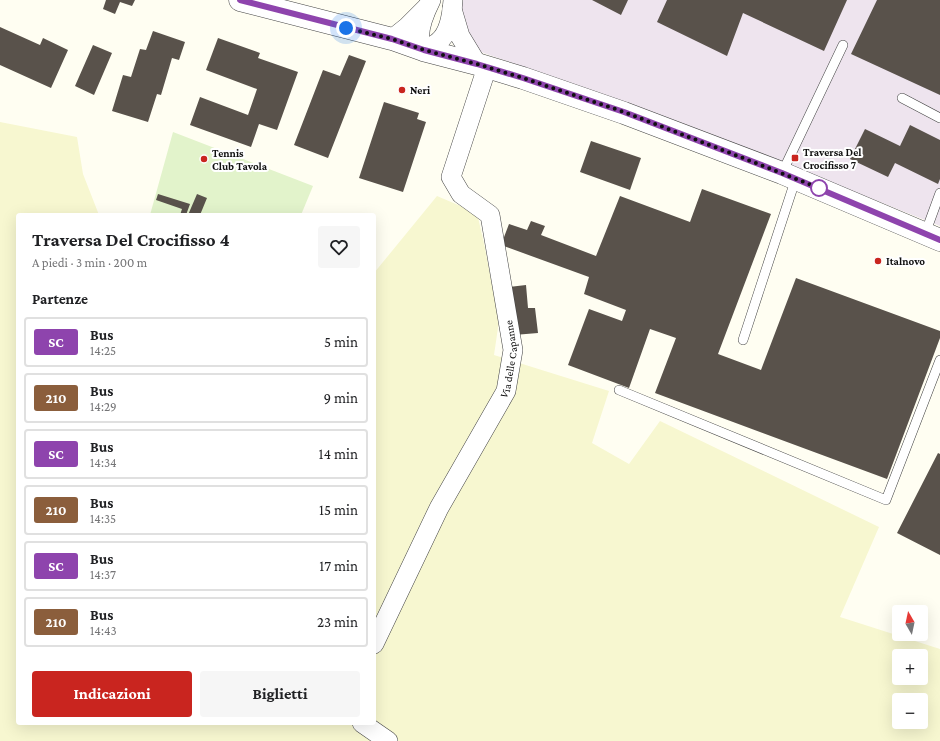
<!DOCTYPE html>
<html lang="it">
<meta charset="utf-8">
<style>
body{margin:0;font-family:"Crimson Pro",serif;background:#f6f6f6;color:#202124;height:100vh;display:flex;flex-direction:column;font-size:15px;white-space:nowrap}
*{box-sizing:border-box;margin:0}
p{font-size:13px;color:#757577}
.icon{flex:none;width:22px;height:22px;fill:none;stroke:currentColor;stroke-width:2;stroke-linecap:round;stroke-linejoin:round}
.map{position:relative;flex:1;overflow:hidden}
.drawer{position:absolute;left:16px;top:213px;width:360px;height:512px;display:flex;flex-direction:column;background:#fff;border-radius:4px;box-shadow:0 4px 16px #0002}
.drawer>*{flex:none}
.badge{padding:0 8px;border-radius:3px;font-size:14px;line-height:26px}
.needle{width:26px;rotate:351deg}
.controls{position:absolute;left:892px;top:605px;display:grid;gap:8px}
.controls a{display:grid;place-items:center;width:36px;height:36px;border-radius:4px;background:#fff;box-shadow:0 4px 16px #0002;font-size:20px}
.you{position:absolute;width:20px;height:20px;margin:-10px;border:3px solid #fff;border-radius:50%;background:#1a73e8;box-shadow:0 0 0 6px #1a73e833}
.map>.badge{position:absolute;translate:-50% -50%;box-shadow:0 0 0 2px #fff}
h2{padding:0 16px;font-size:15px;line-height:36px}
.round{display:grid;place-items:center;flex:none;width:42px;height:42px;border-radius:4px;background:#f6f6f6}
.headline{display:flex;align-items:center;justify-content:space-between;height:68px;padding:0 16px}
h1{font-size:19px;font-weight:700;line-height:30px}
.primary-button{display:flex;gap:8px;margin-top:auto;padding:8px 16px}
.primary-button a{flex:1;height:46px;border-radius:4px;background:#c9251f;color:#fff;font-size:16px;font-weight:700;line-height:46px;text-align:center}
.primary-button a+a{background:#f6f6f6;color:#202124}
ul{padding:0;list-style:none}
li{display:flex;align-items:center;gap:12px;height:50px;margin:0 8px 6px;padding:0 8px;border:2px solid #e0e0e0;border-radius:4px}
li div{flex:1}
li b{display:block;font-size:15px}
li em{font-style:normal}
li .badge{min-width:44px;font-weight:700;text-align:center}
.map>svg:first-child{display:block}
</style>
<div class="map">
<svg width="940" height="741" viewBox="0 0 940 741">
<rect width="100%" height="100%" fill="#fffef2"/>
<path fill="#eee4ee" d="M 459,0 L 940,0 L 940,226 L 792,167 L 612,98 L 478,51 L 469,39 Z"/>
<path fill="#f7f7d0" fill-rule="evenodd" d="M 0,122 L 77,137 L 83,174 L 99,215 L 18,215 L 18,723 L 374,723 L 374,273 L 437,196 L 477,213 L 485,248 L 499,321 L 494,355 L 609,391 L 592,443 L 629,464 L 660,421 L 879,527 L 840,617 L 940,649 L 940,741 L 0,741 ZM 899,656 L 921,656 L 921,678 L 899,678 ZM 899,700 L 921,700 L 921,722 L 899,722 Z"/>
<path fill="#e2f3cb" d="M 173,132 L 313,186 L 301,215 L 150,215 Z"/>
<path fill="#59524b" d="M 106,0 L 135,0 L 132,6 L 120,2 L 115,14 L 103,9 Z
M 592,0 L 628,0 L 621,15 Z
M 667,0 L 847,0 L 824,51 L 743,13 L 727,56 L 657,22 Z
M 877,0 L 940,0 L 940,95 L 851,54 Z
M 0,27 L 40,45 L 43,38 L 68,50 L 51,88 L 0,65 Z
M 153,31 L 185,42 L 179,60 L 172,58 L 161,95 L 157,94 L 148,122 L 112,111 L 123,75 L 131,77 L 140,49 L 146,50 Z
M 218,38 L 260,53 L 258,58 L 298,72 L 277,130 L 259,124 L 251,147 L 190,125 L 200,97 L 248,115 L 257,89 L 206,70 Z
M 93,45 L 112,53 L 94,95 L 75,86 Z
M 349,55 L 366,61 L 328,158 L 294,145 L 323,70 L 340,76 Z
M 384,102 L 419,113 L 417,119 L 426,122 L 403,192 L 359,178 Z
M 910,125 L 940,140 L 940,179 L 938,184 L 895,163 L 888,177 L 850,159 L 865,129 L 900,146 Z
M 591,141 L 641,158 L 630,190 L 580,172 Z
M 702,189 L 771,214 L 718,354 L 761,370 L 796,278 L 940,331 L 940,338 L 887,479 L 655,393 L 676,338 L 650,329 L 629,388 L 568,365 L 589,309 L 622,321 L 626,310 L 584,294 L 589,277 L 501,245 L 509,224 L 527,230 L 531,221 L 545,226 L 541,235 L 596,256 L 620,196 L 690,222 Z
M 158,194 L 190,204 L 186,215 L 180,215 L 182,209 L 156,200 Z
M 197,194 L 207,198 L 200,215 L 188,215 Z
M 526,285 L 528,308 L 535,308 L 538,333 L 514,335 L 509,287 Z
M 938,453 L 940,454 L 940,555 L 897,533 Z"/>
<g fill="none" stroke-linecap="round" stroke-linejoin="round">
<g stroke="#434343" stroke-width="10">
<path id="service" d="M 902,98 L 940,118
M 782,173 L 843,45
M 925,234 L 940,193
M 743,340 L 796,178
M 619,390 L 886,500 L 940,360"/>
</g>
<g stroke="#434343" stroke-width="20">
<g id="minor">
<path d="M 431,0 C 426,10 418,29 420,41 C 421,44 422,48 423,50 C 428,48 434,46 438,42 C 450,33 452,14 453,0"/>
<path d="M 452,9 L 460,36 L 477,64"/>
<path d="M 392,39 L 407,27 L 426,8"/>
<path id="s1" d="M 374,644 L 439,508 L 506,391 L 513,350 L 490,215 L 461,194 L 451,177 L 487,67"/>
<path d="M 362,723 L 388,741"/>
</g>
</g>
<g stroke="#434343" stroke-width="23">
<path id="tertiary" d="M 240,0 L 392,39 L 423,50 L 477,64 L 523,78 L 624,113 L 782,173 L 940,240"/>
</g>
<use href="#service" stroke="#fff" stroke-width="9"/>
<use href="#minor" stroke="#fff" stroke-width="19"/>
<use href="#tertiary" stroke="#fff" stroke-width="22"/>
</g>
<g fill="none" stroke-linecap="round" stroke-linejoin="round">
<g stroke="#fff" stroke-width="9">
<path id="line" d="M 240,0 L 392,39 L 424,50 L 477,64 L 523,78 L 624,112 L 782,173 L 940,240"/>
</g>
<use href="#line" stroke="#8e44ad" stroke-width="6"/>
<path stroke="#101010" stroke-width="4" stroke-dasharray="0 7.2" d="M 346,28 L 392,39 L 424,50 L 477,64 L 523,78 L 624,112 L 738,156 L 824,190 L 819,188"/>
</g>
<g fill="#c9251f" stroke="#fff" stroke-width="1.5">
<circle cx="402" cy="90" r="4"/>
<rect x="791" y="154" width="8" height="8" rx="2"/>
<circle cx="204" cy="159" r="4"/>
<circle cx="878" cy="261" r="4"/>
</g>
<circle fill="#fff" stroke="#8e44ad" stroke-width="2" cx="819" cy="188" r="8"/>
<g text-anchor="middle" stroke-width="4" stroke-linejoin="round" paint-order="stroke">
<g font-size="11" font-weight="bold" fill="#101010" stroke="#fff" text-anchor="start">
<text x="410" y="94">Neri</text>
<text x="803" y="156">Traversa Del<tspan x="803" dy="13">Crocifisso 7</tspan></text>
<text x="212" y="157">Tennis<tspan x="212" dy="13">Club Tavola</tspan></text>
<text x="886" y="265">Italnovo</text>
</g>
<g font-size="11" fill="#101010" stroke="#fff">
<text dy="4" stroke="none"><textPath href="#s1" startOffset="318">Via delle Capanne</textPath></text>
</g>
</g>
</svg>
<div class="controls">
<a><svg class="needle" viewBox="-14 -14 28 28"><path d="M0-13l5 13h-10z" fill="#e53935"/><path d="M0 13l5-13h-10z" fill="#757577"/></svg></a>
<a>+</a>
<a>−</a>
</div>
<div class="you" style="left:346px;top:28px"></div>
<section class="drawer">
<div class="headline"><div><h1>Traversa Del Crocifisso 4</h1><p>A piedi · 3 min · 200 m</p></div><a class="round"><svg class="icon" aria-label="heart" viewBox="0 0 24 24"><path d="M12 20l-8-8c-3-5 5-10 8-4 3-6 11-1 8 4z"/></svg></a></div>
<h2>Partenze</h2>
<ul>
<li><span class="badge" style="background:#8e44ad;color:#fff">SC</span><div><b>Bus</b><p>14:25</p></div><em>5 min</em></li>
<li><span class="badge" style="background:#8b5e3c;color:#fff">210</span><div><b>Bus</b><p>14:29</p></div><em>9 min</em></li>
<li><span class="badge" style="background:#8e44ad;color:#fff">SC</span><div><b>Bus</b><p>14:34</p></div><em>14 min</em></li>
<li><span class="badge" style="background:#8b5e3c;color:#fff">210</span><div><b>Bus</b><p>14:35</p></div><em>15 min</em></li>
<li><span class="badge" style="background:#8e44ad;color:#fff">SC</span><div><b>Bus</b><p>14:37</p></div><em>17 min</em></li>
<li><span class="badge" style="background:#8b5e3c;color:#fff">210</span><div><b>Bus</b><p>14:43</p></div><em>23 min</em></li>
</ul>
<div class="primary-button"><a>Indicazioni</a><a>Biglietti</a></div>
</section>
</div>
